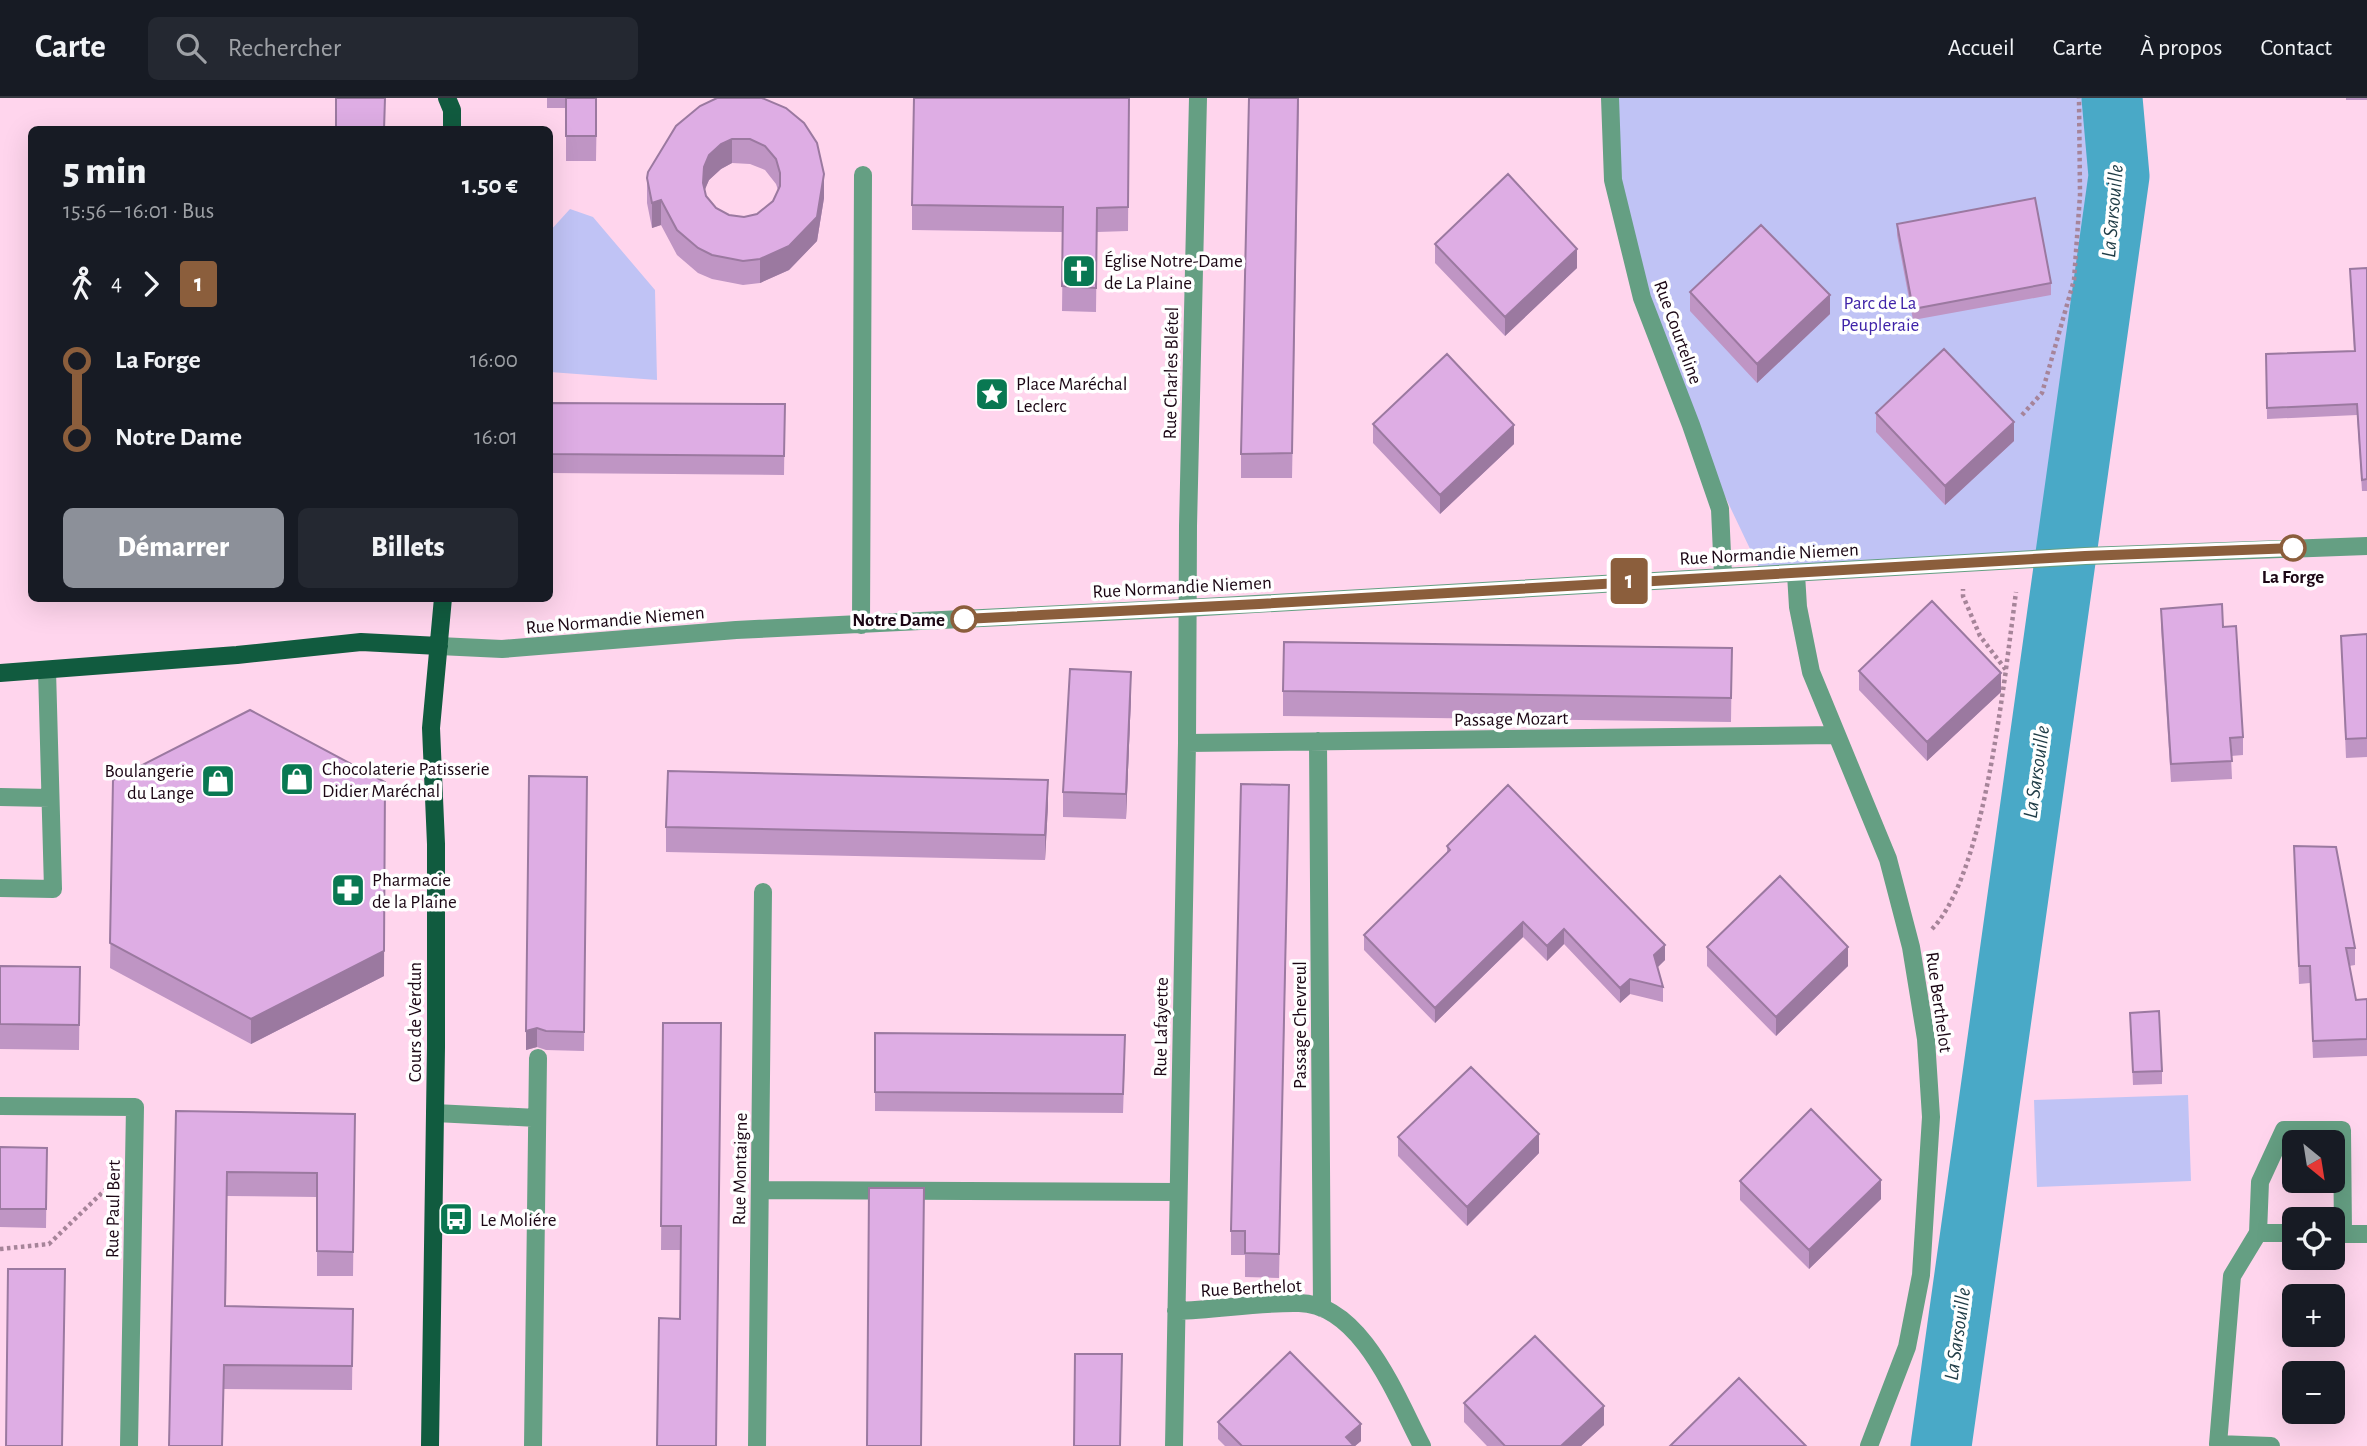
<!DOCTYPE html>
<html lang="fr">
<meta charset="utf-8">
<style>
body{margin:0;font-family:"Alegreya Sans",sans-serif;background:#242831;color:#f1f3f6;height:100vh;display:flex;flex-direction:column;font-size:26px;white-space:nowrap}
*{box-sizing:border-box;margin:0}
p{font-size:23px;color:#9ea1a6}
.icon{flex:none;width:38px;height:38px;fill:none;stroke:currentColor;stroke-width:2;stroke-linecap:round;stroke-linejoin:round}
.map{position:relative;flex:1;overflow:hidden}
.side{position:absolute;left:28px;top:28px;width:525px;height:476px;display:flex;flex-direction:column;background:#171b24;border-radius:10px;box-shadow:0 7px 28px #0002}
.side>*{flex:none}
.badge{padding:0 14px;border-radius:5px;font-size:24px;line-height:46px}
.needle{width:46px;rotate:150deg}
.buttons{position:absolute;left:2282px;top:1032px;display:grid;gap:14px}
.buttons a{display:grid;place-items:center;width:63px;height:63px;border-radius:10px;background:#171b24;box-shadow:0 7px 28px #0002;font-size:35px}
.map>.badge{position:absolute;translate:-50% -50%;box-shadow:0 0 0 4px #fff}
.legs{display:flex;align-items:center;gap:10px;height:77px;padding:0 35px;font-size:23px}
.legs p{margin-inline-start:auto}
.summary{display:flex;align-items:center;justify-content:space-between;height:119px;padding:0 35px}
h1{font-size:38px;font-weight:800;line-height:52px}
.primary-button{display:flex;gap:14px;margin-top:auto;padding:14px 35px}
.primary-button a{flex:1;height:80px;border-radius:10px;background:#8c9099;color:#fff;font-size:28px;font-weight:800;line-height:80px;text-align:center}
.primary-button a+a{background:#242831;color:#f1f3f6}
ul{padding:0 35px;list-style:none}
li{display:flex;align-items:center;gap:24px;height:77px;font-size:26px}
li i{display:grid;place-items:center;width:10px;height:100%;margin:0 9px;background:currentColor}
li i::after{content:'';width:18px;height:18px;margin:-9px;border:5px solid;border-radius:50%;background:#171b24}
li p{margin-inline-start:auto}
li:first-child i{background:linear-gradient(#0000 50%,currentColor 0)}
li:last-child i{background:linear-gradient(currentColor 50%,#0000 0)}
header{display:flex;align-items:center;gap:42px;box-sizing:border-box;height:98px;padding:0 35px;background:#171b24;border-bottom:2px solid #363941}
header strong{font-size:33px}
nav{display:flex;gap:38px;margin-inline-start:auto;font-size:24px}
.search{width:490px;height:63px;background:#242831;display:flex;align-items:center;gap:18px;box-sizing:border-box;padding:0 24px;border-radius:10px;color:#9ea1a6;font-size:26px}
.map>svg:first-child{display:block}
</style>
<header>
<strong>Carte</strong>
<div class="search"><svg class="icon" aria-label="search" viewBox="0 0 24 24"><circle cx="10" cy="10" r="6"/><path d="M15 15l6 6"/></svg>Rechercher</div>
<nav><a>Accueil</a><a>Carte</a><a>À propos</a><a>Contact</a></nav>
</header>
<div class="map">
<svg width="2367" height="1348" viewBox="0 0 2367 1348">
<rect width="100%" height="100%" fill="#ffd5ed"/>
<path fill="#c0c3f5" d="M 1610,0 L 2112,0 L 2119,78 L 2095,252 L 2035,462 L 1762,476 L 1691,327 L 1613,82 Z
M 570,111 L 593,119 L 655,192 L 657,282 L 550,274 L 550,133 Z
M 2188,997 L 2191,1083 L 2037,1089 L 2034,1002 Z"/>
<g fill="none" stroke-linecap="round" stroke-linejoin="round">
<path stroke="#49a9c7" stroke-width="61" d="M 1941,1348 L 2119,78 L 2112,0"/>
<path stroke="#a68499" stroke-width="4.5" stroke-dasharray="3.5 3.5" stroke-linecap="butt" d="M 2022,317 L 2042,295 L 2074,182 L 2080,97 L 2079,0
M 2006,571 L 2016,494
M 1932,831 C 1978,783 1996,639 2006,572 L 1980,538 L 1963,498 L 1963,491
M 0,1151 L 49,1146 L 108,1089"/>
<path stroke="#659f83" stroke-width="18" d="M 1610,0 L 1613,82 L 1642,200 L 1691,327 L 1720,411 L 1723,478
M 1796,476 L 1798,509 L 1811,574 L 1888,761 L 1911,849 L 1926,941 L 1931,1019 L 1921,1177 L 1907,1249 L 1869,1348
M 861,527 L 863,77
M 439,548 L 502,551 L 736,532 L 1187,510 L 2086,458 L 2367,448
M 1318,643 L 1322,1210
M 1187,645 L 1836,637
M 0,699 L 50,700
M 0,790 L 53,791 L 47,572
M 0,1008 L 135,1009 L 129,1348
M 435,1015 L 537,1020
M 760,1092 L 1178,1094
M 2258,1135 L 2260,1084 L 2284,1032 L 2342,1032 L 2343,1136
M 2333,1136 L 2367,1136
M 1176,1213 C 1217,1212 1258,1204 1299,1205 C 1362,1206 1397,1301 1422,1348
M 533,1348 L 538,960
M 757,1348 L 763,794
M 1174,1348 L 1187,645 L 1188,428 L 1198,0
M 2271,1348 L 2218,1346 L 2232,1178 L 2258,1135 L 2294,1135"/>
<path stroke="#115b3f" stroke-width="18" d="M 447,0 L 452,12 L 452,32
M 0,575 L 237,557 L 361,544 L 439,548
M 430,1348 L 436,949 L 436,746 L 431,630 L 443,500"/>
</g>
<path fill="#bf95c4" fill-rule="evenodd" d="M 547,0 L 597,0 L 596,63 L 566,63 L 566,10 L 547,10 Z
M 717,0 L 824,100 L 817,143 L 789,172 L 760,185 L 743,187 L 712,181 L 698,175 L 677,157 L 661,127 L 652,130 L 647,105 L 647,80 ZM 732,65 L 750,66 L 765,72 L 776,86 L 778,92 L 773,103 L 757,116 L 744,119 L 729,117 L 716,110 L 706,98 L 704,92 L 709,82 L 721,71 Z
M 1129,0 L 1128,133 L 1097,134 L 1096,214 L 1062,213 L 1063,134 L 912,132 L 912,107 Z
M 1299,0 L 1292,380 L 1241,380 L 1241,356 Z
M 2346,0 L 2367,0 L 2367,2 L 2346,2 Z
M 1897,126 L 2051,185 L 2051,197 L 1913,222 L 1897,137 Z
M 1435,146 L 1577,170 L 1505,238 L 1435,165 Z
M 2367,170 L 2367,393 L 2362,393 L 2357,317 L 2267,321 L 2266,256 L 2354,253 L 2350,171 Z
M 1690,194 L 1830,216 L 1757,285 L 1690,213 Z
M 550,305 L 785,306 L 784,377 L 550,375 Z
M 1876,315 L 2014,343 L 1945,407 L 1876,334 Z
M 1373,326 L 1514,346 L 1440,416 L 1373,345 Z
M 2161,511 L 2243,639 L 2243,657 L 2231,658 L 2232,681 L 2171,684 L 2161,529 Z
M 2367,536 L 2367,659 L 2346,660 L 2341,538 Z
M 1732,550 L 1731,624 L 1283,618 L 1283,593 Z
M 1859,573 L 2001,594 L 1927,663 L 1859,592 Z
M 1131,598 L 1126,721 L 1063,719 L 1063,694 Z
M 587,679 L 584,953 L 546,952 L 537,949 L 526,952 Z
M 113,682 L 384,878 L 251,946 L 110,870 Z
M 1048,707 L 1045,762 L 666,754 L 666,729 Z
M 1289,711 L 1279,1180 L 1245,1179 L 1245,1157 L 1231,1157 L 1231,1133 Z
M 1447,748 L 1665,862 L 1657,869 L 1663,889 L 1663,904 L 1630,896 L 1620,905 L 1564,846 L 1547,863 L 1523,839 L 1435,925 L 1364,852 L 1364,837 L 1447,755 Z
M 2294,748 L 2355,850 L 2355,867 L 2349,868 L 2356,902 L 2367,901 L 2367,958 L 2313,960 L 2310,885 L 2299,886 Z
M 1707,849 L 1848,868 L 1776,938 L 1707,868 Z
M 0,868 L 80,869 L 79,952 L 0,951 Z
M 2130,915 L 2162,973 L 2162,986 L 2133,987 Z
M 663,925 L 717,1348 L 680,1221 L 681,1152 L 661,1152 Z
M 875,935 L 1125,956 L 1123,1015 L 875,1013 Z
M 176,1013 L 355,1016 L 353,1178 L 317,1178 L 317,1099 L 227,1098 L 226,1208 L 353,1211 L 352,1292 L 224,1291 Z
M 1398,1039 L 1539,1055 L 1467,1128 L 1398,1058 Z
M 0,1049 L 47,1050 L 46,1130 L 0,1129 Z
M 1740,1083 L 1881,1101 L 1809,1171 L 1740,1102 Z
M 1464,1305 L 1604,1327 L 1581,1348 L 1487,1348 L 1464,1324 Z
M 1218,1324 L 1361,1343 L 1355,1348 L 1225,1348 L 1218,1341 Z"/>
<path fill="#9b79a0" d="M 732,41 L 732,65 L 721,71 L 709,82 L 704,94 L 703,85 L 704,69 L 709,57 L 721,46 Z
M 824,76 L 824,100 L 817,143 L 789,172 L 760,185 L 760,161 Z
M 661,102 L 661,127 L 652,130 L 652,105 Z
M 1577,151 L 1577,170 L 1505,238 L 1505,219 Z
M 1830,197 L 1830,216 L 1757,285 L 1757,266 Z
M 2014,324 L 2014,343 L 1945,407 L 1945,388 Z
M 1514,327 L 1514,346 L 1440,416 L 1440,397 Z
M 1131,574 L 1131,598 L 1126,721 L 1126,696 Z
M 2001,575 L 2001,594 L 1927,663 L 1927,644 Z
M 1048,682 L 1048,707 L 1045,762 L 1045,737 Z
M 385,684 L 384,878 L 251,946 L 251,921 Z
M 1523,824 L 1523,839 L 1435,925 L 1435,910 Z
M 1564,831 L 1564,846 L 1547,863 L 1547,848 Z
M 1665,847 L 1665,862 L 1654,873 L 1654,857 Z
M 1848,849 L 1848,868 L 1776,938 L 1776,919 Z
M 1630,881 L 1630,896 L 1620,905 L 1620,890 Z
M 537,930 L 537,949 L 526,952 L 526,933 Z
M 1539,1036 L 1539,1055 L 1467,1128 L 1467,1109 Z
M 1881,1082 L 1881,1101 L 1809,1171 L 1809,1152 Z
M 1604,1308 L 1604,1327 L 1581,1348 L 1561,1348 Z
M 1361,1326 L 1361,1343 L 1355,1348 L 1346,1348 L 1346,1339 Z"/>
<path fill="#deade4" stroke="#9b79a0" stroke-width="2" fill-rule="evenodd" d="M 336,0 L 385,0 L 384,32 L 336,32 Z
M 566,0 L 596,0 L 596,38 L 566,38 Z
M 717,0 L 762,0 L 786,10 L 804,25 L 817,45 L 824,76 L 817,119 L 789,148 L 760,161 L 743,163 L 712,157 L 698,150 L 677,132 L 661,102 L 652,105 L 647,80 L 648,74 L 676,28 L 700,8 ZM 732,41 L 750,41 L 765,48 L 776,61 L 780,75 L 780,88 L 773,103 L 757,116 L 744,119 L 729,117 L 716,110 L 706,98 L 703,85 L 704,69 L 709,57 L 721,46 Z
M 914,0 L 1129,0 L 1128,109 L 1097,110 L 1096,190 L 1062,188 L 1063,109 L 912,107 Z
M 1249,0 L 1298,0 L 1292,355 L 1241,356 Z
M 1508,76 L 1577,151 L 1505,219 L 1435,146 Z
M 2035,100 L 2051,185 L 1913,211 L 1897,126 Z
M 1761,127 L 1830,197 L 1757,266 L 1690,194 Z
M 2367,170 L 2367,381 L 2362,382 L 2357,306 L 2267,310 L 2266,256 L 2355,253 L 2350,171 Z
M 1944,251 L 2014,324 L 1945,388 L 1876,315 Z
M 1447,256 L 1514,327 L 1440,397 L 1373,326 Z
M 550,305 L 785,306 L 784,358 L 550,356 Z
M 1932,503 L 2001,575 L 1927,644 L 1859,573 Z
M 2222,506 L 2223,529 L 2236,528 L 2243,639 L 2230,640 L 2232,663 L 2171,666 L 2161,511 Z
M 2367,536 L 2367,640 L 2346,641 L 2341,538 Z
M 1284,544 L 1732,550 L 1731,600 L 1283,593 Z
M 1070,571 L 1131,574 L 1126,696 L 1063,694 Z
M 250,612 L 385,684 L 384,853 L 251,921 L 110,845 L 113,682 Z
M 668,673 L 1048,682 L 1045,737 L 666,729 Z
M 529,678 L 587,679 L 584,934 L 546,933 L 537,930 L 526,933 Z
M 1241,686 L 1289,687 L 1279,1156 L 1245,1155 L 1245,1133 L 1231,1133 Z
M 1508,687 L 1665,847 L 1654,857 L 1663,889 L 1630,881 L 1620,890 L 1564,831 L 1547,848 L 1523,824 L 1435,910 L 1364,837 L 1450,752 L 1447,748 Z
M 2294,748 L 2336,749 L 2355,850 L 2346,850 L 2356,902 L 2367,901 L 2367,941 L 2313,943 L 2310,868 L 2299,868 Z
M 1780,778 L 1848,849 L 1776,919 L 1707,849 Z
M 0,868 L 80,869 L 79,927 L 0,926 Z
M 2159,913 L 2162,973 L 2133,974 L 2130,915 Z
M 663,925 L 721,925 L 716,1348 L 657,1348 L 659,1220 L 680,1221 L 681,1128 L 661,1128 Z
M 875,935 L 1125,937 L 1123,996 L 875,994 Z
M 1471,969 L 1539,1036 L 1467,1109 L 1398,1039 Z
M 1811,1011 L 1881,1082 L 1809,1152 L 1740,1083 Z
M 176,1013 L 355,1016 L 353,1154 L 317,1153 L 317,1075 L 227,1074 L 225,1208 L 353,1211 L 352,1268 L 224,1267 L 222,1348 L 169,1348 Z
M 0,1049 L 47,1050 L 46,1111 L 0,1111 Z
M 869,1090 L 924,1090 L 921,1348 L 867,1348 Z
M 8,1171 L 65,1171 L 62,1348 L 6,1348 Z
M 1535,1238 L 1604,1308 L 1561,1348 L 1505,1348 L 1464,1305 Z
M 1290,1254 L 1361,1326 L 1346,1339 L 1354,1348 L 1242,1348 L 1218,1324 Z
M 1075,1256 L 1122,1256 L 1120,1348 L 1074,1348 Z
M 1739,1280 L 1806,1348 L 1670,1348 Z"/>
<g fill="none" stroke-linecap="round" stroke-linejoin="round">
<g stroke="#fff" stroke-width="16">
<path id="line-1" d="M 964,521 L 1259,506 L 2085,458 L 2293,450"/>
</g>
<use href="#line-1" stroke="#8b5e3c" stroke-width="10"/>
</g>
<defs>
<g id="church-square" transform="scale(1.75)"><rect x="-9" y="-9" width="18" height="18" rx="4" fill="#097852" stroke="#fff"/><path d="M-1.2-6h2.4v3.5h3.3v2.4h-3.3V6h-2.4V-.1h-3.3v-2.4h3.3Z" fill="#fff"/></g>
<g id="sight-square" transform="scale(1.75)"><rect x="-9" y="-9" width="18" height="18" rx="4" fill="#097852" stroke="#fff"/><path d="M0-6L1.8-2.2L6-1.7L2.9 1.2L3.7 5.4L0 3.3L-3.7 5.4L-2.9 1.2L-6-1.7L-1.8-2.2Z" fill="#fff"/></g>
<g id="shop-square" transform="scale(1.75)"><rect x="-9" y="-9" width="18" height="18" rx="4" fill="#097852" stroke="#fff"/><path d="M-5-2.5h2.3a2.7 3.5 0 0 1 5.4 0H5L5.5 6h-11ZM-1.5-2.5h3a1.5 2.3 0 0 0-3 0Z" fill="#fff"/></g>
<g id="pharmacy-square" transform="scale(1.75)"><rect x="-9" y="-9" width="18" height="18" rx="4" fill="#097852" stroke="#fff"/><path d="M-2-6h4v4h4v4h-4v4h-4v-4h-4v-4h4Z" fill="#fff"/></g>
<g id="bus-square" transform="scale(1.75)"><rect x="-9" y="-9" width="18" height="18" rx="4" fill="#097852" stroke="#fff"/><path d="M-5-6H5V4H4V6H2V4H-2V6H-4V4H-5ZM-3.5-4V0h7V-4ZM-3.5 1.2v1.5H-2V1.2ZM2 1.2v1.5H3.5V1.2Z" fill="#fff"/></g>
</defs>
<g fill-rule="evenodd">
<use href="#church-square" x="1079" y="173"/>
<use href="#sight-square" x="992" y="296"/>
<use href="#shop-square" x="297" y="681"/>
<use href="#shop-square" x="218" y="683"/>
<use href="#pharmacy-square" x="348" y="792"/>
<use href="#bus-square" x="456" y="1121"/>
</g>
<g fill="#fff" stroke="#8b5e3c" stroke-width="3.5">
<circle cx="2293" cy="450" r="12"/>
<circle cx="964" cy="521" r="12"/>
</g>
<g text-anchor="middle" stroke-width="7" stroke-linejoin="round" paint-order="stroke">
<g font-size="19" fill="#1b0614" stroke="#fff" text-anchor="start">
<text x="1104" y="169">Église Notre-Dame<tspan x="1104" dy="22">de La Plaine</tspan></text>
<text x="1016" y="292">Place Maréchal<tspan x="1016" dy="22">Leclerc</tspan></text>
<text x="322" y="677">Chocolaterie Patisserie<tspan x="322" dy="22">Didier Maréchal</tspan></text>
<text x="194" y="679" text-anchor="end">Boulangerie<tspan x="194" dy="22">du Lange</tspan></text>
<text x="372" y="788">Pharmacie<tspan x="372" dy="22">de la Plaine</tspan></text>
<text x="480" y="1128">Le Moliére</text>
</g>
<g font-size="19" fill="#3f23a8" stroke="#fff">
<text x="1880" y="211">Parc de La<tspan x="1880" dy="22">Peupleraie</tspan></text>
</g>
<g font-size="19" fill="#1b0614" stroke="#fff">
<text transform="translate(1679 234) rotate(70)" y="7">Rue Courteline</text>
<text transform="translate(1170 275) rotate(-89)" y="7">Rue Charles Blétel</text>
<text transform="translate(1769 455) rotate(-3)" y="7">Rue Normandie Niemen</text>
<text transform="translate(1182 488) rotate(-3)" y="7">Rue Normandie Niemen</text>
<text transform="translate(615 521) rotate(-5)" y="7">Rue Normandie Niemen</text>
<text transform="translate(1511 620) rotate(-1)" y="7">Passage Mozart</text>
<text transform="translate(1940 904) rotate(82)" y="7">Rue Berthelot</text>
<text transform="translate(414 924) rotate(-90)" y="7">Cours de Verdun</text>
<text transform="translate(1299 927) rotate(-90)" y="7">Passage Chevreul</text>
<text transform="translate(1160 929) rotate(-89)" y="7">Rue Lafayette</text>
<text transform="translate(739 1071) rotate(-89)" y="7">Rue Montaigne</text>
<text transform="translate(112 1111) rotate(-89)" y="7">Rue Paul Bert</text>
<text transform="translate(1251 1189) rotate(-3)" y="7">Rue Berthelot</text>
</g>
<g font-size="19" font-weight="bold" fill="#1b0614" stroke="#fff">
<text x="2293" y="485">La Forge</text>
<text x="945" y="528" text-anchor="end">Notre Dame</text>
</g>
<g font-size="21" font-style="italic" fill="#1f3c46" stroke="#fff">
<text transform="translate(2112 113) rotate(-85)" y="7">La Sarsouille</text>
<text transform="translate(2036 674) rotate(-82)" y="7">La Sarsouille</text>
<text transform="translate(1957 1236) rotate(-82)" y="7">La Sarsouille</text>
</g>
</g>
</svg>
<div class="buttons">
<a><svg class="needle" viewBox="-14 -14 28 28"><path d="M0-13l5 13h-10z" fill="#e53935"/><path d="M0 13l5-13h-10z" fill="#9ea1a6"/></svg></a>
<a><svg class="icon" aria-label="locate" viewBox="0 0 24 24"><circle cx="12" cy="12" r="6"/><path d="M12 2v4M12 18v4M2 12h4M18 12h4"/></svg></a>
<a>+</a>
<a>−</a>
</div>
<b class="badge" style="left:1629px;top:483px;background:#8b5e3c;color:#fff">1</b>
<section class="side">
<div class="summary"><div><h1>5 min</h1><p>15:56 – 16:01 · Bus</p></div><b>1.50 €</b></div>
<div class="legs"><svg class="icon" aria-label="walk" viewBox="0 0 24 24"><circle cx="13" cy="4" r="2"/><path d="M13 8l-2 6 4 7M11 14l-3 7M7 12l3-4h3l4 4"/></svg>4<svg class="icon" aria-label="forward" viewBox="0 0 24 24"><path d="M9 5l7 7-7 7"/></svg><b class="badge" style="background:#8b5e3c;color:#fff">1</b></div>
<ul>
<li><i style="color:#8b5e3c"></i><b>La Forge</b><p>16:00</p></li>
<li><i style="color:#8b5e3c"></i><b>Notre Dame</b><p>16:01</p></li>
</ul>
<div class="primary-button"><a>Démarrer</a><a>Billets</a></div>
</section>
</div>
